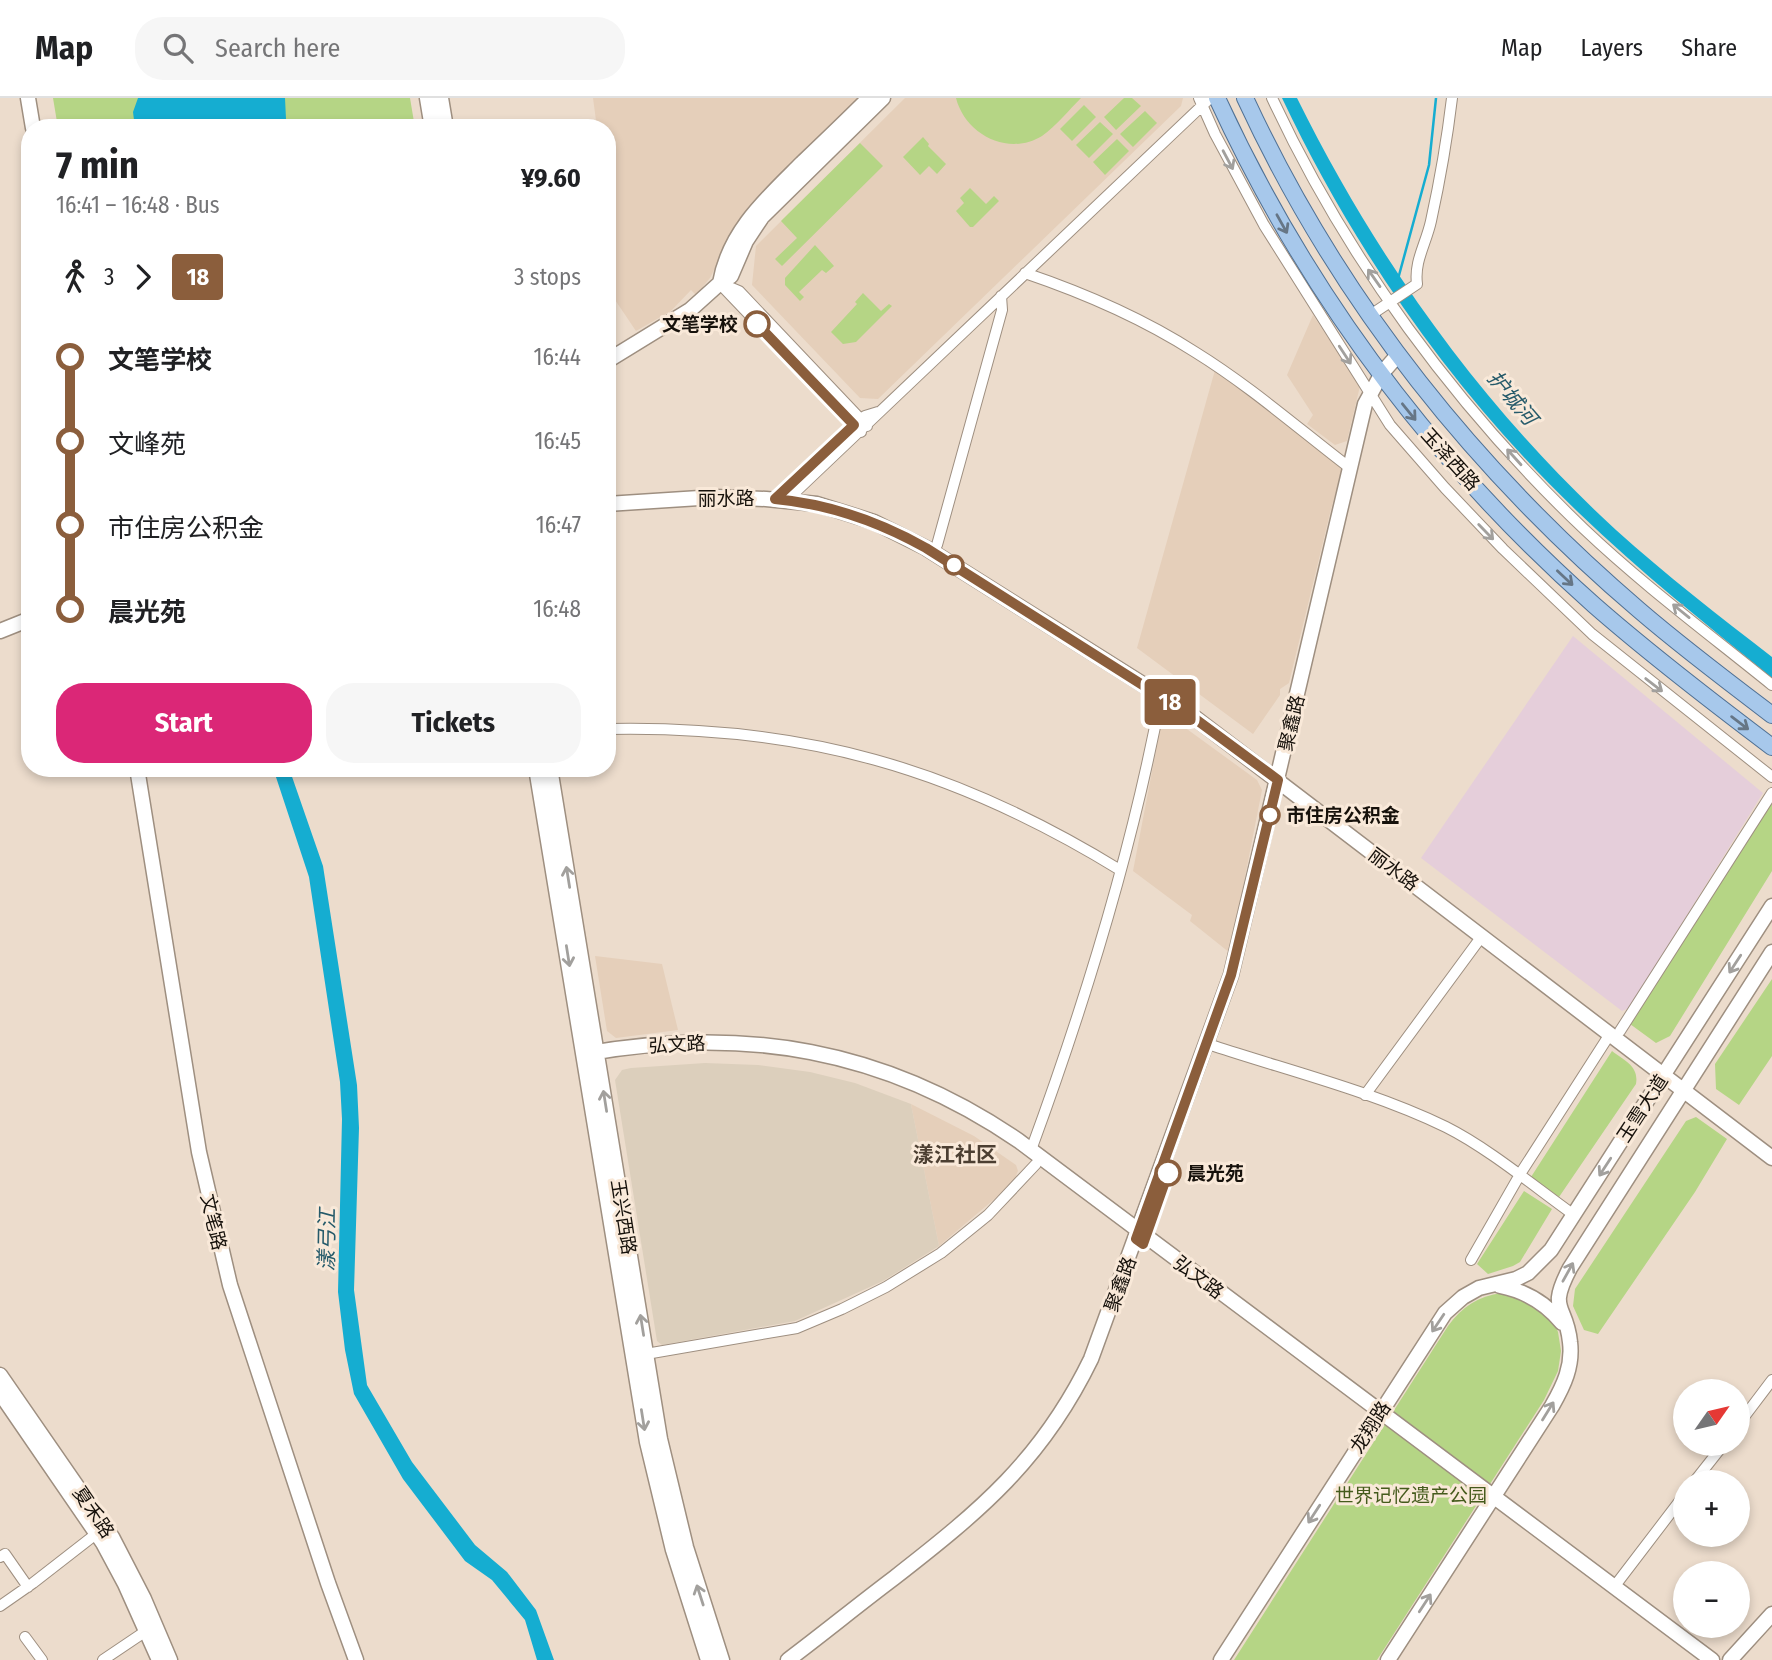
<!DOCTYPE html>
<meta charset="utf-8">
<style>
body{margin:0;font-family:"Fira Sans Condensed","Noto Sans SC",sans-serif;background:#f6f6f6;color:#202124;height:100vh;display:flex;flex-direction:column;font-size:26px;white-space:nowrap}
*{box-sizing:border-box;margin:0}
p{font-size:23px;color:#757577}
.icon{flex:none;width:38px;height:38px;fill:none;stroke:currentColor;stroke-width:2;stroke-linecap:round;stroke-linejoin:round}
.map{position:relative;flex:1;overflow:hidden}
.panel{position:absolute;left:21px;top:21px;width:595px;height:658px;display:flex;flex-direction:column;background:#fff;border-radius:28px;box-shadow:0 4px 10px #0003}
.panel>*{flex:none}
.badge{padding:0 14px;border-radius:5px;font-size:24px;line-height:46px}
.needle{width:46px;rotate:56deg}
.tools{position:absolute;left:1673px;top:1281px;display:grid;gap:14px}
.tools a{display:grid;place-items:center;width:77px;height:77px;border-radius:50%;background:#fff;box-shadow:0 4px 10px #0003;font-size:35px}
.map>.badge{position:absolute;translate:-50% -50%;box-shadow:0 0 0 4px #fff}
.legs{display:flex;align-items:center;gap:10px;height:77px;padding:0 35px;font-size:23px}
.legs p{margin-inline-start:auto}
.head{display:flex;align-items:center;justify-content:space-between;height:119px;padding:0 35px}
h1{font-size:38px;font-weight:700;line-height:52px}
.cta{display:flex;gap:14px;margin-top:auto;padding:14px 35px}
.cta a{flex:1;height:80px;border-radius:28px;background:#db2777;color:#fff;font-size:28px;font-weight:700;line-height:80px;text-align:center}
.cta a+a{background:#f6f6f6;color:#202124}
ul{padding:0 35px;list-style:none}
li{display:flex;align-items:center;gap:24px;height:84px;font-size:26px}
li i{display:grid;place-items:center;width:10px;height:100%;margin:0 9px;background:currentColor}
li i::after{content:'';width:18px;height:18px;margin:-9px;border:5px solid;border-radius:50%;background:#fff}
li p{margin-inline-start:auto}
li:first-child i{background:linear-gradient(#0000 50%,currentColor 0)}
li:last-child i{background:linear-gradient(currentColor 50%,#0000 0)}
header{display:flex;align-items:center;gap:42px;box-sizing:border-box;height:98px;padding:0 35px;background:#fff;border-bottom:2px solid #e0e0e0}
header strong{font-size:33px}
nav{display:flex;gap:38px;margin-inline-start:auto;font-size:24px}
.search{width:490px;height:63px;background:#f6f6f6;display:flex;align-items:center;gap:18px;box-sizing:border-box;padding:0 24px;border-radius:28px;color:#757577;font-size:26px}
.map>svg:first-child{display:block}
</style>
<header>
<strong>Map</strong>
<div class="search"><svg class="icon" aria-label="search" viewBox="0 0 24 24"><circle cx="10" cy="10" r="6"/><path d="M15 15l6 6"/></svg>Search here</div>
<nav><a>Map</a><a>Layers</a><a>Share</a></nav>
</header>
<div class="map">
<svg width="1772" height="1562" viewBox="0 0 1772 1562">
<rect width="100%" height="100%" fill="#ecdccc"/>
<path fill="#e5cfba" d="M 593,0 L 860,0 L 742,117 L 710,180 L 696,197 L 691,192 L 671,213 L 636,233 L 607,190 L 607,117 L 615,113 L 607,95 L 607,30 L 597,30 Z
M 905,0 L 1183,0 L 1181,8 L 878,301 L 860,300 L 752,187 L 756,148 Z
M 1313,217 L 1360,288 L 1347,343 L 1335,347 L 1307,326 L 1313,317 L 1287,277 Z
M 1215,272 L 1343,369 L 1331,411 L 1289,585 L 1280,591 L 1280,597 L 1253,636 L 1137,550 Z
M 1163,616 L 1169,618 L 1257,682 L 1262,692 L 1230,855 L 1190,823 L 1192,817 L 1133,773 Z
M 595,858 L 662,866 L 678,932 L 616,940 L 607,933 Z
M 911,1006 L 974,1038 L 1016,1067 L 1018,1073 L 1015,1080 L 998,1098 L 939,1148 Z"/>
<path fill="#e5ceda" d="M 1573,538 L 1763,695 L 1629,910 L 1622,913 L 1421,760 Z"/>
<path fill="#dccfbc" d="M 705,965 L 758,967 L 810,974 L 855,985 L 911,1006 L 939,1148 L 883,1183 L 795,1223 L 662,1247 L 657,1243 L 615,982 L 622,972 L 631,970 Z"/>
<path fill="#b5d585" d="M 53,0 L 410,0 L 415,30 L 58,30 Z
M 956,0 L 1081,0 C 1069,12 1056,28 1042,38 C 1008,59 965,36 956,0 Z
M 1124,0 L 1132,0 L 1141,8 L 1116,32 L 1104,19 Z
M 1084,7 L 1096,19 L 1072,43 L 1060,31 Z
M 1145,13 L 1157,25 L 1133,49 L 1120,36 Z
M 1100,24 L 1113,36 L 1089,60 L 1076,47 Z
M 923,39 L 929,46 L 928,48 L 946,66 L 937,76 L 929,68 L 920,77 L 903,59 Z
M 1117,41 L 1129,53 L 1105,77 L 1093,64 Z
M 860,45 L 883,68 L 782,168 L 775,161 L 797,140 L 781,123 Z
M 970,90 L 986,106 L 994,98 L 999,103 L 973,129 L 970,129 L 956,113 L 964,105 L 960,100 Z
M 815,147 L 834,168 L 826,175 L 822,172 L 799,194 L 804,199 L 800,203 L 785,187 L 785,180 Z
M 863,195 L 881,213 L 889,206 L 892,208 L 856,244 L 843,246 L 831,234 L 857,206 L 855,204 Z
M 1772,704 L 1772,773 L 1670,938 L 1656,945 L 1630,926 Z
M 1772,881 L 1772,958 L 1739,1007 L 1716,991 L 1715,966 Z
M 1612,953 C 1625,963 1639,968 1636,986 L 1559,1099 L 1531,1079 Z
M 1696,1019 L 1727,1041 L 1695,1094 L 1598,1236 L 1584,1232 L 1573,1208 L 1575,1191 L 1686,1023 Z
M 1524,1093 L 1552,1111 L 1520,1164 L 1513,1168 L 1488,1176 L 1477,1166 Z
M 1502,1195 L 1533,1204 L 1555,1227 L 1558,1234 L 1561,1253 L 1558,1273 L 1544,1302 L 1377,1562 L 1234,1562 L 1448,1228 C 1462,1209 1478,1198 1502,1195 Z"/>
<path fill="#15add1" d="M 138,0 L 285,0 L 286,21 L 282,30 L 135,30 L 133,14 Z
M 1282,0 L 1297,0 C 1377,162 1483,310 1616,432 C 1666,477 1719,518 1772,559 L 1772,580 C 1706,526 1640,474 1579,415 C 1455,297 1355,154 1282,0 Z
M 273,670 L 289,670 L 323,768 L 357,987 L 359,1030 L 354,1192 L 367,1287 L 412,1364 L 475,1447 L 507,1474 L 536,1512 L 554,1562 L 537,1562 L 525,1522 L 492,1482 L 465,1463 L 403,1381 L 354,1296 L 345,1252 L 338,1194 L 342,1021 L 340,984 L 309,779 Z"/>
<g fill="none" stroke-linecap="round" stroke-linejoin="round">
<path stroke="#15add1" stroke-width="2.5" d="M 1398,181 L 1429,67 L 1436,0"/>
<g stroke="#9e8f80" stroke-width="12">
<path id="street" d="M 1199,0 L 1215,36 L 1264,127 L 1390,327 L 1445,390 L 1503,451 L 1592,536 L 1772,679
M 1272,0 C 1347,161 1456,309 1584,431 C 1643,487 1709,536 1772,587
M 1025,175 C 1084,195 1142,220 1195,254 C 1250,288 1299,331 1350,370
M 720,185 L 739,193 L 867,328
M 722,188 L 861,334
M 1369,218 L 1417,186 C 1414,163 1426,146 1431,123 C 1440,82 1447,42 1452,0
M 775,401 L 865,318 L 878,314
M 787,402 L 1207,3
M 937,447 L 1002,212 L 1001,198
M 607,631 C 803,627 954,670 1120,772
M 1620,933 L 1772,695
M 1214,948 C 1290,973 1374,994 1446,1029 C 1488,1050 1535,1089 1574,1117
M 1365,997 L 1482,838
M 1031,1052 C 1085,905 1132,753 1161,598
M 1471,1162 L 1522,1073 L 1610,936
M 646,1256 L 797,1230 L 842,1211 L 886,1189 L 941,1155 L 988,1117 L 1036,1066
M 1738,1327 L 1772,1282
M 1694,1384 L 1724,1346
M 0,1459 L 5,1456 L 28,1489
M 1614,1489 L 1685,1396
M 0,1508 L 33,1485 L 96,1436
M 25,1539 L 42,1562
M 103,1562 L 146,1533"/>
</g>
<g stroke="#9e8f80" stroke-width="17">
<path id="secondary" d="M 28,0 L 33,30
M 427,0 L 432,30
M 441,0 L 446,30
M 720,185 C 729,133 767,100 802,65 C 825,43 847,22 869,0
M 607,263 L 690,212 L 720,185 L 731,178 L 746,143 L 762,119 L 883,0
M 607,406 L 715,399 L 766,401 L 817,406 L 874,424 L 926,450 L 1190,616 L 1772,1060
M 0,533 L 30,521
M 137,670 L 199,1054 L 230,1187 L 328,1485 L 356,1562
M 536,670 L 647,1344 L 673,1452 L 708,1562
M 550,670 L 660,1341 L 686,1449 L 722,1562
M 584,956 C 743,927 885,951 1019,1043 L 1712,1562
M 1500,1188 C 1525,1193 1546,1205 1562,1225
M 0,1277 L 112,1439 L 144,1501 L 170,1562
M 0,1295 L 103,1445 L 125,1486 L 159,1562
M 788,1562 C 824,1535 858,1507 894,1480 C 980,1413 1042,1362 1091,1261 L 1231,877 L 1365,306 L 1382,275 L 1397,258
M 1221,1562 L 1445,1215 L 1463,1199 L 1479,1190 L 1516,1181 L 1528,1175 L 1551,1152 L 1772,808
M 1388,1562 L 1552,1308 C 1564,1287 1573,1268 1570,1244 C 1566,1205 1547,1214 1570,1170 L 1772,854
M 1730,1562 L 1772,1516"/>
</g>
<g stroke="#4f7094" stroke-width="18">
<path id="primary" d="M 1217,0 C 1306,194 1434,365 1594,507 C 1651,557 1711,603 1772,649
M 1245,0 C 1337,199 1473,370 1639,512 C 1682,549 1727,583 1772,617"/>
</g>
<use href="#street" stroke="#fff" stroke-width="10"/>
<use href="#secondary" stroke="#fff" stroke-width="14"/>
<use href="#primary" stroke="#a7c8eb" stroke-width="16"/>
</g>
<defs><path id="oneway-shaft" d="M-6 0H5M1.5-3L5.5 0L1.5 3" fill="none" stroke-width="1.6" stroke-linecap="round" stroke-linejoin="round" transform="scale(1.75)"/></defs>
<g stroke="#a2a09d">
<use href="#oneway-shaft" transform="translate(1228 62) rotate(62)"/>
<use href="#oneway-shaft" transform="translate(1374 180) rotate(-125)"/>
<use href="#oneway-shaft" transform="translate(1345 257) rotate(57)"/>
<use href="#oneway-shaft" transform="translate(1514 359) rotate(-132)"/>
<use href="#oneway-shaft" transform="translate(1486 434) rotate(46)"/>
<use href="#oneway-shaft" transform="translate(1681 513) rotate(-141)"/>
<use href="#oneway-shaft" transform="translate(1654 587) rotate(38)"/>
<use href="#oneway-shaft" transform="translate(568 779) rotate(-99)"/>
<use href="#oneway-shaft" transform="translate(568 858) rotate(81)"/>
<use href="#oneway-shaft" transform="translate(1735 866) rotate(123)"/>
<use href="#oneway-shaft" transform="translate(605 1003) rotate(-99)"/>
<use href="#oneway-shaft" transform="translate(1605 1069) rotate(123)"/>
<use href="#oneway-shaft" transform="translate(1568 1174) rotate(-61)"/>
<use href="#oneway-shaft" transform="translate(1438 1225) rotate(124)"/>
<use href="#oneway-shaft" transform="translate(642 1227) rotate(-99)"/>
<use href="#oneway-shaft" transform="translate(1548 1313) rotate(-58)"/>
<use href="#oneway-shaft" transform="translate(643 1322) rotate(81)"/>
<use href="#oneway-shaft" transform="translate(1314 1416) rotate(123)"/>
<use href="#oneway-shaft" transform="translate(700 1497) rotate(-108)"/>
<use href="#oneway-shaft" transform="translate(1425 1505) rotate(-57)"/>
</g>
<g stroke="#667686">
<use href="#oneway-shaft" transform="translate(1282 126) rotate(61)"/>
<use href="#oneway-shaft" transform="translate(1409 314) rotate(51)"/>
<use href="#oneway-shaft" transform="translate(1565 480) rotate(43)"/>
<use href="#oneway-shaft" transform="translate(1740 625) rotate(37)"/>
</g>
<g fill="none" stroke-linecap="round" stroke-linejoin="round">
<g stroke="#fff" stroke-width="16">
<path id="line-1" d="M 757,226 L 854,327 L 775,401 C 830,406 878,423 926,450 L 1190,617 L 1278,682 L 1231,877 L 1136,1141 L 1143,1146 L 1168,1075"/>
</g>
<use href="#line-1" stroke="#8b5e3c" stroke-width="10"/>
</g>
<g fill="#fff" stroke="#8b5e3c" stroke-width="3.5">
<circle cx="757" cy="226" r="12"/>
<circle cx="954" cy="467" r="9"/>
<circle cx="1270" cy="717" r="9"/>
<circle cx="1168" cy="1075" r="12"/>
</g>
<g text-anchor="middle" stroke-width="6" stroke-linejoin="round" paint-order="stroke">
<g font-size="19" font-weight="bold" fill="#16110b" stroke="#f9e9d9" text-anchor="start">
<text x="738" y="233" text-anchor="end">文笔学校</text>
<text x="1286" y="724">市住房公积金</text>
<text x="1187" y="1082">晨光苑</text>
</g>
<g font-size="19" fill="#16110b" stroke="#f9e9d9">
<text transform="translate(1451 361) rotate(48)" y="7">玉泽西路</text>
<text x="726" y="407">丽水路</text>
<text transform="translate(1291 625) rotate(-77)" y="7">聚鑫路</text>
<text transform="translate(1394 771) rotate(37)" y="7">丽水路</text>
<text transform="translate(677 946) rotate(-3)" y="7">弘文路</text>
<text transform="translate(1642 1010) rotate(-57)" y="7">玉雪大道</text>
<text transform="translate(624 1119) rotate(81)" y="7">玉兴西路</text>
<text transform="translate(214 1124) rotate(77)" y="7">文笔路</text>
<text transform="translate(1199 1179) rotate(37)" y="7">弘文路</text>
<text transform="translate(1120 1186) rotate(-70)" y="7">聚鑫路</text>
<text transform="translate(1370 1329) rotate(-57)" y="7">龙翔路</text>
<text transform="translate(94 1414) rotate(56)" y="7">夏禾路</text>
</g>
<g font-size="19" fill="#455b1c" stroke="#f9e9d9">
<text x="1411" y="1404">世界记忆遗产公园</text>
</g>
<g font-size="21" font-style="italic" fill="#255a6a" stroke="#f9e9d9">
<text transform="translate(1512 300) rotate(50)" y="7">护城河</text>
<text transform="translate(327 1142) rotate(-89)" y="7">漾弓江</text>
</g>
<g font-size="21" font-weight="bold" fill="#4c3f32" stroke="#f9e9d9">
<text x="955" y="1064">漾江社区</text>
</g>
</g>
</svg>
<div class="tools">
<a><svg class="needle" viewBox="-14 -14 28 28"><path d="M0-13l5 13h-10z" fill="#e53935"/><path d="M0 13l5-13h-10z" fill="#757577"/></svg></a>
<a>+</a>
<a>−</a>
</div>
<b class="badge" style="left:1170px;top:604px;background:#8b5e3c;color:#fff">18</b>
<section class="panel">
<div class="head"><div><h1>7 min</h1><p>16:41 – 16:48 · Bus</p></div><b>¥9.60</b></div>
<div class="legs"><svg class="icon" aria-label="walk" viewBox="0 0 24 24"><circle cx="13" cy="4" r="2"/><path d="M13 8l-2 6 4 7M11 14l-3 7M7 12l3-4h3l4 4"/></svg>3<svg class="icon" aria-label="forward" viewBox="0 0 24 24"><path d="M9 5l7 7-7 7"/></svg><b class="badge" style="background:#8b5e3c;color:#fff">18</b><p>3 stops</p></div>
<ul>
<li><i style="color:#8b5e3c"></i><b>文笔学校</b><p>16:44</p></li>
<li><i style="color:#8b5e3c"></i><span>文峰苑</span><p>16:45</p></li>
<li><i style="color:#8b5e3c"></i><span>市住房公积金</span><p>16:47</p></li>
<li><i style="color:#8b5e3c"></i><b>晨光苑</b><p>16:48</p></li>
</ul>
<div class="cta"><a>Start</a><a>Tickets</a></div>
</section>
</div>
